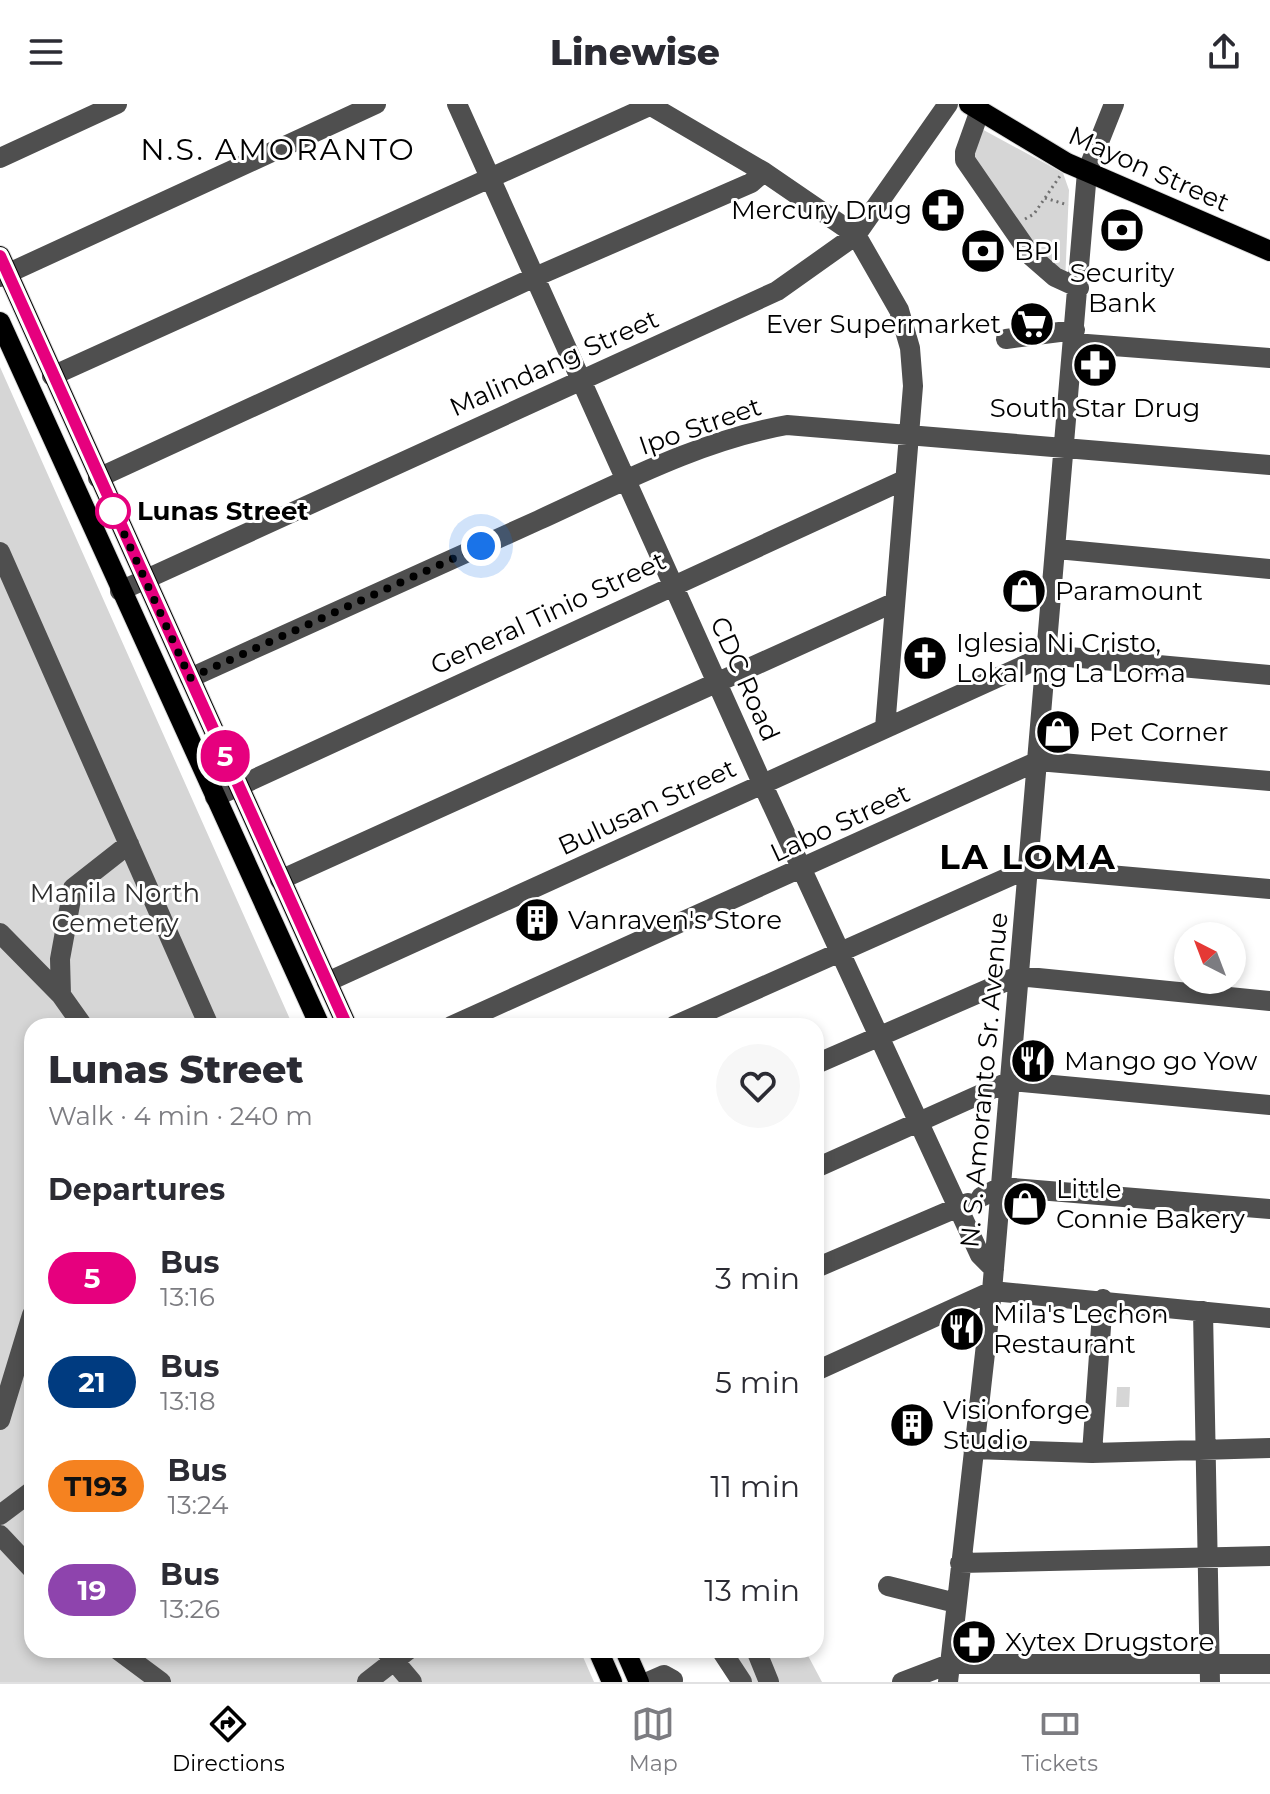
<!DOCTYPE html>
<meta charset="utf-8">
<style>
body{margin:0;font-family:Montserrat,sans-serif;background:#f7f7f7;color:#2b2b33;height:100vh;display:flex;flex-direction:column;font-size:30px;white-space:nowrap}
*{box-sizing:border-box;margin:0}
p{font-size:26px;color:#7c7c81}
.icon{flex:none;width:44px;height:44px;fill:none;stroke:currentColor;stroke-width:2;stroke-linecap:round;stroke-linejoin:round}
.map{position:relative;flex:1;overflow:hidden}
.side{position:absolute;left:24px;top:914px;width:800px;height:640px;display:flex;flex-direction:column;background:#fff;border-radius:24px;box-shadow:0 4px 12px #0003}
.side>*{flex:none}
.badge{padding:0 16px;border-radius:26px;font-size:28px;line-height:52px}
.needle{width:52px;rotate:318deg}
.controls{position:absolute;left:1174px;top:818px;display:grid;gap:16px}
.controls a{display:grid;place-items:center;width:72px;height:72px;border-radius:50%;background:#fff;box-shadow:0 4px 12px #0003;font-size:40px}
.you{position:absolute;width:40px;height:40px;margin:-20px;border:6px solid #fff;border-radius:50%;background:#1a73e8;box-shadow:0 0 0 12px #1a73e833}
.map>.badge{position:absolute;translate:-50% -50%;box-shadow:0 0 0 4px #fff}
h2{padding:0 24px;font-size:30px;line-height:72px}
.round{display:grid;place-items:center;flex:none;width:84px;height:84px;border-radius:42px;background:#f7f7f7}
.headline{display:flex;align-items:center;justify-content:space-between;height:136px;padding:0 24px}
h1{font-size:38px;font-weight:800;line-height:60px}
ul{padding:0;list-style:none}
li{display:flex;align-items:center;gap:24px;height:104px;padding:0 24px}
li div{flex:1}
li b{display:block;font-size:30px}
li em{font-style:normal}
li .badge{min-width:88px;font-weight:700;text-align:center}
header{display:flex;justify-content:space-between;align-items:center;height:104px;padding:0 24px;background:#fff;font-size:36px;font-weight:800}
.tabs{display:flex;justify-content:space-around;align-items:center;height:112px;border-top:2px solid #e1e1e2;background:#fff;font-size:22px;color:#7c7c81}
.tabs a{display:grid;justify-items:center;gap:4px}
.tabs .active{color:#000}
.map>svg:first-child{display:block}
</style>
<header><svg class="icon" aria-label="menu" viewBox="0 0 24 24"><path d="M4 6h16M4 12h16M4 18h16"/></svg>Linewise<svg class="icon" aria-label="share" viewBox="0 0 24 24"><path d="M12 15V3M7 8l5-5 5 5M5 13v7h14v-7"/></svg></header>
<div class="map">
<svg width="1270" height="1578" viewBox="0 0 1270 1578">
<rect width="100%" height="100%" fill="#fff"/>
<path fill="#d6d6d6" d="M 978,23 L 1063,69 L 1069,86 L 1065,179 L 982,74 L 970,43 Z
M 0,263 L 293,922 L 32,922 L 32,1546 L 580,1546 L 594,1578 L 0,1578 Z
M 1117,1283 L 1130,1283 L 1129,1303 L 1116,1303 Z
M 716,1546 L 805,1546 L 822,1578 L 730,1578 Z"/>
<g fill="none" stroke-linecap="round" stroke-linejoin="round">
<g stroke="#dbdbdb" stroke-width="22">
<path id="major" d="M 969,0 L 1067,59 L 1270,147
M 0,152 L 347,922
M 0,218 L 320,922
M 598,1546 L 612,1578
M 625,1546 L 639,1578"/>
</g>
<path stroke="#717171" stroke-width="3" stroke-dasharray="2 4" stroke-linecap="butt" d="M 1045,94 L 1068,101
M 1025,115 L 1034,110 L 1060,72"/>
<path stroke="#4f4f4f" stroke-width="20" d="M 457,0 L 762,679 L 980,1151 L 994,1165
M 648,0 L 764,68 L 856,131 L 899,206 L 910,244 L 913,282 L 885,624
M 980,6 L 965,48 L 965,56 L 1032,153 L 1055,173 L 1079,184
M 0,54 L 117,0
M 0,173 L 376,0
M 1006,235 L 1075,226
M 1074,239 L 1270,254
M 52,272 L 654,0
M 98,374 L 535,173 L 751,79 L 764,68
M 1057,445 L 1270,465
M 0,448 L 209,922
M 120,487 L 777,187 L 856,131 L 948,0
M 190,574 C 306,521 422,469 539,416 C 618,380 701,336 787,321 L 1270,361
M 215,693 L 904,376
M 280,776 L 893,499
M 0,829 L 61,891 L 83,922
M 327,878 L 1047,551 L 1270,571
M 61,891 L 60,855 L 73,784 L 129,740
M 451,922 L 1038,657 L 1270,677
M 674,922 L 1029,764 L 1270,785
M 816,960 L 1018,872 L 1270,897
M 816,1064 L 1010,977 L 1270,1001
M 981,1093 L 1001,1083 L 1270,1105
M 816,1164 L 968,1099
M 1203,1207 L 1210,1578
M 816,1267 L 992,1187 L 1270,1214
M 0,1316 L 32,1211
M 973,1345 L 1092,1349 L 1270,1344
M 1092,1349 L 1103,1195
M 0,1411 L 32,1387
M 0,1431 L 32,1465
M 960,1459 L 1270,1452
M 888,1482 L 956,1499
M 118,1546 L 161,1578
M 385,1546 L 412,1578
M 721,1546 L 742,1578
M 756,1546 L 769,1578
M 367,1578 L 408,1546
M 648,1578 L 664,1571 L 673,1576
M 902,1578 L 949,1560 L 1270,1560
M 948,1578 L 992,1187 L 1087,68 L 1114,0"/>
<use href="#major" stroke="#000" stroke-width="20"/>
</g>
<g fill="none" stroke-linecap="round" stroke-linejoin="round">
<g stroke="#fff" stroke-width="18">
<path id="line" d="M 0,152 L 347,922"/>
</g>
<use href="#line" stroke="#e6007e" stroke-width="12"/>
<path stroke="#000" stroke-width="8" stroke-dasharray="0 14.4" d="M 113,407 L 110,399 L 190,574 L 481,442"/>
</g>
<defs>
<g id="pharmacy-disc" transform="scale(2.3)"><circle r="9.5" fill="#000" stroke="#fff"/><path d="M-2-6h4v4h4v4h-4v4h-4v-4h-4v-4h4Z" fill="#fff"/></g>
<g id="bank-disc" transform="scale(2.3)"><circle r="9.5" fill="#000" stroke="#fff"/><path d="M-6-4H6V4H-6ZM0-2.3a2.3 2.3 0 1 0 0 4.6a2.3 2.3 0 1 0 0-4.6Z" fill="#fff"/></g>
<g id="supermarket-disc" transform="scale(2.3)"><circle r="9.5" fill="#000" stroke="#fff"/><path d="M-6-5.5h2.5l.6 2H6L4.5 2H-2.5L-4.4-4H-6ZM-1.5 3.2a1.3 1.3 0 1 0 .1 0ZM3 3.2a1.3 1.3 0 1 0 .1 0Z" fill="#fff"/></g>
<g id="shop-disc" transform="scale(2.3)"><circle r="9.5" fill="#000" stroke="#fff"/><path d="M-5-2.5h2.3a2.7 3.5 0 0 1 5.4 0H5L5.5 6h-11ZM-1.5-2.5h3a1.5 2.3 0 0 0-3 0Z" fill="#fff"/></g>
<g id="church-disc" transform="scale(2.3)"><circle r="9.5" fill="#000" stroke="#fff"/><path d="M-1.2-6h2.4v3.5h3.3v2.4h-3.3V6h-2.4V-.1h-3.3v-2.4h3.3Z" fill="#fff"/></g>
<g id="building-disc" transform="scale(2.3)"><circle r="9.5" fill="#000" stroke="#fff"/><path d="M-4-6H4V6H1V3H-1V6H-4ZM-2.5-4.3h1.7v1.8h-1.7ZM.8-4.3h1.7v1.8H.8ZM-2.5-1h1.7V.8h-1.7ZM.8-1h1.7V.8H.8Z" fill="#fff"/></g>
<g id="restaurant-disc" transform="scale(2.3)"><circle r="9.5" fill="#000" stroke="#fff"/><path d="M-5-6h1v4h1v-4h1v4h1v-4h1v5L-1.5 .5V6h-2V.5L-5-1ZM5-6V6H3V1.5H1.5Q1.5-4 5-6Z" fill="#fff"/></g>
</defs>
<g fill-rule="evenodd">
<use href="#pharmacy-disc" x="943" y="106"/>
<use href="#bank-disc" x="1122" y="126"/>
<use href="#bank-disc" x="983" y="147"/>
<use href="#supermarket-disc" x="1032" y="220"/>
<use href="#pharmacy-disc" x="1095" y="261"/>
<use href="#shop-disc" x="1024" y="487"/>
<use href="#church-disc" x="925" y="554"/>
<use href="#shop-disc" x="1058" y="628"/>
<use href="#building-disc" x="537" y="816"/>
<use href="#restaurant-disc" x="1033" y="957"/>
<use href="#shop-disc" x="1025" y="1100"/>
<use href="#restaurant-disc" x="962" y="1225"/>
<use href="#building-disc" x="912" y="1321"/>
<use href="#pharmacy-disc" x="974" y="1538"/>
</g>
<circle fill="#fff" stroke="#e6007e" stroke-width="4" cx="113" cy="407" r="16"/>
<g text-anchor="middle" stroke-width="6" stroke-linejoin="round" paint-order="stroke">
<g font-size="26" fill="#000" stroke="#fff">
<text transform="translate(1149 65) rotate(24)" y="9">Mayon Street</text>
<text transform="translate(554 259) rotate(-24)" y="9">Malindang Street</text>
<text transform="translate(700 322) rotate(-19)" y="9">Ipo Street</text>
<text transform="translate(548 509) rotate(-25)" y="9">General Tinio Street</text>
<text transform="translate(745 575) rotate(66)" y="9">CDC Road</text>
<text transform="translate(647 703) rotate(-25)" y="9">Bulusan Street</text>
<text transform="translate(840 719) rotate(-25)" y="9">Labo Street</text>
<text transform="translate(984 976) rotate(-85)" y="9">N. S. Amoranto Sr. Avenue</text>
</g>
<g font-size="26" fill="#000" stroke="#fff" text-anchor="start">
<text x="912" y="115" text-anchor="end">Mercury Drug</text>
<text x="1014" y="156">BPI</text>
<text x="1122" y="178" text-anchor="middle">Security<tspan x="1122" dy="30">Bank</tspan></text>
<text x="1001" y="229" text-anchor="end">Ever Supermarket</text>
<text x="1095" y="313" text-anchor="middle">South Star Drug</text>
<text x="1055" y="496">Paramount</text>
<text x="956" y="548">Iglesia Ni Cristo,<tspan x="956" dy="30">Lokal ng La Loma</tspan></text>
<text x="1089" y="637">Pet Corner</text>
<text x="568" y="825">Vanraven's Store</text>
<text x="1064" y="966">Mango go Yow</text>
<text x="1056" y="1094">Little<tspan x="1056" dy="30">Connie Bakery</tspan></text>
<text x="993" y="1219">Mila's Lechon<tspan x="993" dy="30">Restaurant</tspan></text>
<text x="943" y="1315">Visionforge<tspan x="943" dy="30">Studio</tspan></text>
<text x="1005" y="1547">Xytex Drugstore</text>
</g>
<g font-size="26" font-weight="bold" fill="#000" stroke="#fff" text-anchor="start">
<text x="137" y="416">Lunas Street</text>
</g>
<g font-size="26" fill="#2d2d2d" stroke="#fff">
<text x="115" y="798">Manila North<tspan x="115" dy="30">Cemetery</tspan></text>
</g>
<g font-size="30" letter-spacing="2" fill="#000" stroke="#fff">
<text x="278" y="56">N.S. AMORANTO</text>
</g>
<g font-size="34" font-weight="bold" letter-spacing="2" fill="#000" stroke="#fff">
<text x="1028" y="765">LA LOMA</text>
</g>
</g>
</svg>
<div class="controls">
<a><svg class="needle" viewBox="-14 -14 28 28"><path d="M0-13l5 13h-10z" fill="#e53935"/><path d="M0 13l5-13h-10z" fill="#7c7c81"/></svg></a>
</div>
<div class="you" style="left:481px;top:442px"></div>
<b class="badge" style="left:225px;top:652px;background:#e6007e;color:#fff">5</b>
<section class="side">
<div class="headline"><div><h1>Lunas Street</h1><p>Walk · 4 min · 240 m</p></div><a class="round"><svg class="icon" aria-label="heart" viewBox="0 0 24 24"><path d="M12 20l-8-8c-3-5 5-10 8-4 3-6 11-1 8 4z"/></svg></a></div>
<h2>Departures</h2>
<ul>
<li><span class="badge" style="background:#e6007e;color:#fff">5</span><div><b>Bus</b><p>13:16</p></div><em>3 min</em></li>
<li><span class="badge" style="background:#003b80;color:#fff">21</span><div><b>Bus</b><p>13:18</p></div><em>5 min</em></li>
<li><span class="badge" style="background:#f58220;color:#111">T193</span><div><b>Bus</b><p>13:24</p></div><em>11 min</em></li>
<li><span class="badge" style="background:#8e44ad;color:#fff">19</span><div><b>Bus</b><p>13:26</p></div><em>13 min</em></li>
</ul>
</section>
</div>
<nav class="tabs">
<a class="active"><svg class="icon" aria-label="directions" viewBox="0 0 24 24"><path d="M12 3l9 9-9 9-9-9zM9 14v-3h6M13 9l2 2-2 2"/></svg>Directions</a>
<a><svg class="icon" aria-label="map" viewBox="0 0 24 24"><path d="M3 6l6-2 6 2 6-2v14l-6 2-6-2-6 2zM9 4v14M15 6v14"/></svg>Map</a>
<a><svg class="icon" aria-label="tickets" viewBox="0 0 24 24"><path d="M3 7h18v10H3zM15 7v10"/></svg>Tickets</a>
</nav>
